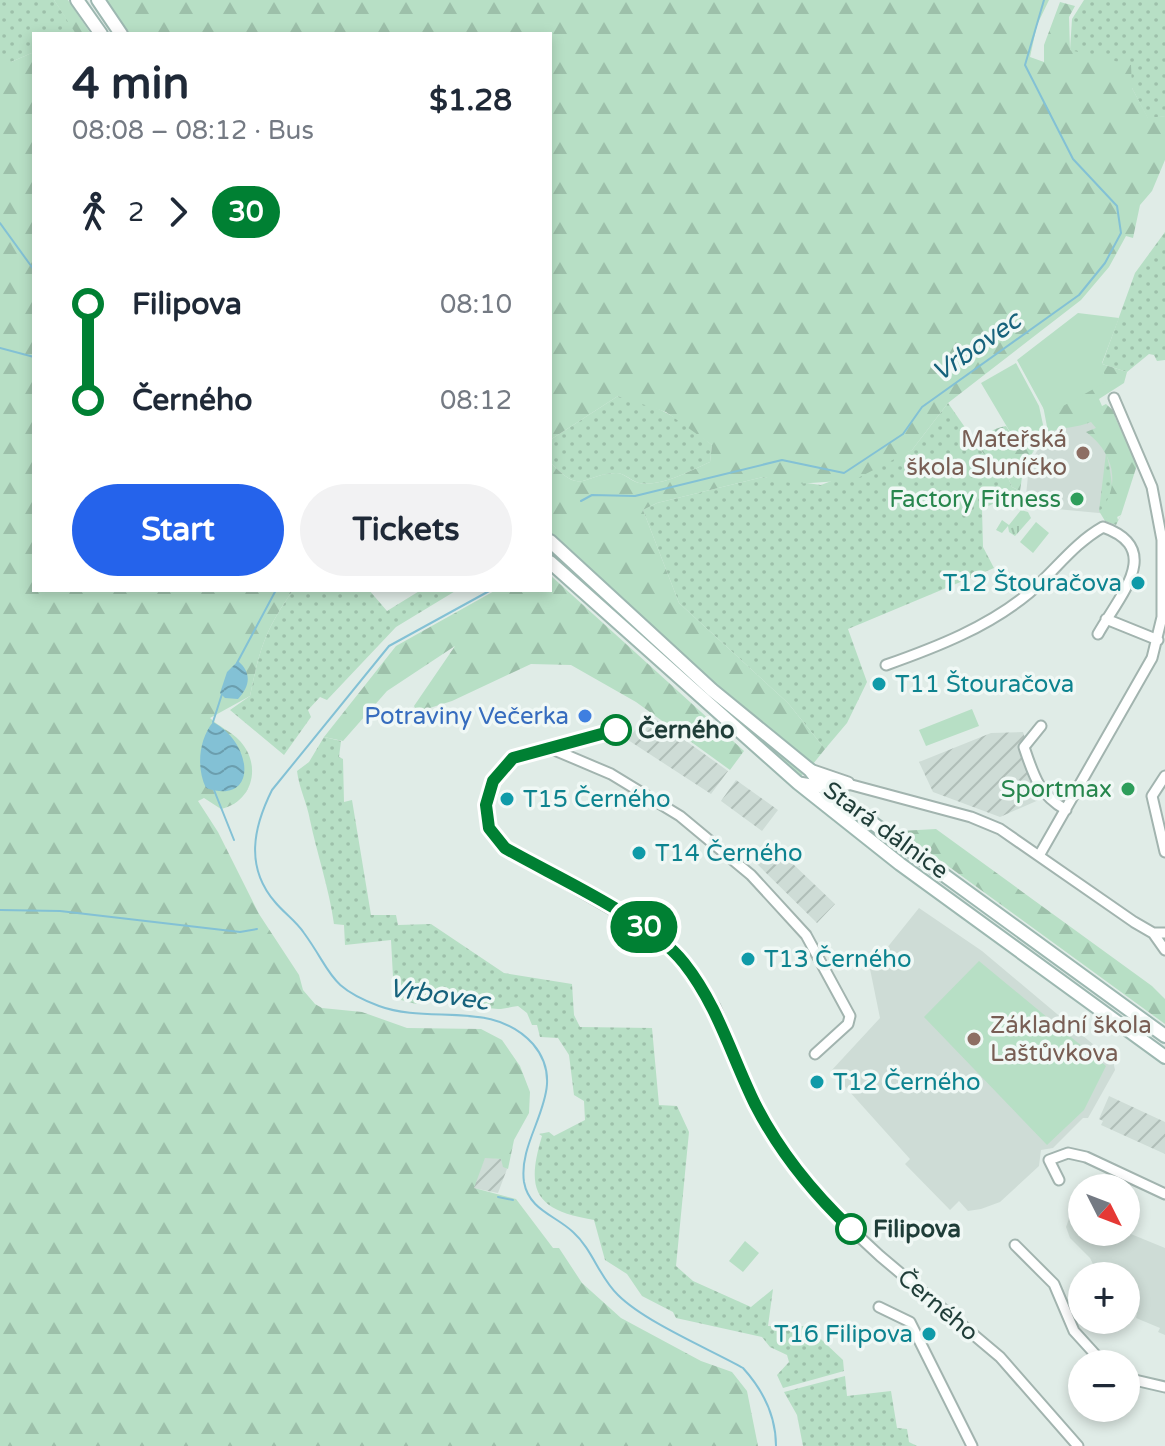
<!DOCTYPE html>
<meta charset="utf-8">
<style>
body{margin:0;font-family:"Varela Round",sans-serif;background:#f2f2f3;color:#1f2937;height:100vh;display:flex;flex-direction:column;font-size:30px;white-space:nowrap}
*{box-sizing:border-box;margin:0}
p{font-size:26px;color:#747a83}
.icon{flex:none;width:44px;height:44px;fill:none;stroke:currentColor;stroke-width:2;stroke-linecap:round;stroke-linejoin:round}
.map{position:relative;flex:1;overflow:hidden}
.sheet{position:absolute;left:32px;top:32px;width:520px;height:560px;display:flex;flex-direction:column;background:#fff;border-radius:0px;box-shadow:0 4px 12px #0003}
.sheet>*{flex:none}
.badge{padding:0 16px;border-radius:26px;font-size:28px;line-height:52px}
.needle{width:52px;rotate:132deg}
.controls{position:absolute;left:1068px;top:1174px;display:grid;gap:16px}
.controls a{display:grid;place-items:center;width:72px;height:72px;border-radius:50%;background:#fff;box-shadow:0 4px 12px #0003;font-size:40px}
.map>.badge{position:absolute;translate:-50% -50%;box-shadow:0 0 0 4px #fff}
.legs{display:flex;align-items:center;gap:12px;height:88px;padding:0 40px;font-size:26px}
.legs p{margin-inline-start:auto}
.summary{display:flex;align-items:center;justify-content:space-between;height:136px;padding:0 40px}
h1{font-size:44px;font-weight:700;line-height:60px}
.cta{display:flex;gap:16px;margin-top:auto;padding:16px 40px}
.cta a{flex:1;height:92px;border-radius:48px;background:#2563eb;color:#fff;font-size:32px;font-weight:700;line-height:92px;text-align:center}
.cta a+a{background:#f2f2f3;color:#1f2937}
ul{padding:0 40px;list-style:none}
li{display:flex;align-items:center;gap:28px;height:96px;font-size:30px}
li i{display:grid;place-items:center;width:12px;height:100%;margin:0 10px;background:currentColor}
li i::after{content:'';width:20px;height:20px;margin:-10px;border:6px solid;border-radius:50%;background:#fff}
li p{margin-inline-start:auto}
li:first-child i{background:linear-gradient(#0000 50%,currentColor 0)}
li:last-child i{background:linear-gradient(currentColor 50%,#0000 0)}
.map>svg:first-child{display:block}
</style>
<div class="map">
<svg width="1165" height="1446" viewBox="0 0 1165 1446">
<defs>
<pattern id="industrial-furrows" width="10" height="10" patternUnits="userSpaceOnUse" patternTransform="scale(2)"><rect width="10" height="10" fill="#cedcd6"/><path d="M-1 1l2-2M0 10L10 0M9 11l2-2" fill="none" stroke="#b0beb8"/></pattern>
<pattern id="grass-dots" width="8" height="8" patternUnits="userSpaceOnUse" patternTransform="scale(2)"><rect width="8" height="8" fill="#b7dfc5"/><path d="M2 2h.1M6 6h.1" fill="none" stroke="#9dc0aa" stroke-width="1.8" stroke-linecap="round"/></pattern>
<pattern id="forest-firs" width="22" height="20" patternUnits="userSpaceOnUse" patternTransform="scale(2)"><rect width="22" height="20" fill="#b7dfc5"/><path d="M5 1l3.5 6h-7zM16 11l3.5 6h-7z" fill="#9dc0aa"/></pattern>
<pattern id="park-tufts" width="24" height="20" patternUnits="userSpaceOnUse" patternTransform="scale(2)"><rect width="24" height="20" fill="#b7dfc5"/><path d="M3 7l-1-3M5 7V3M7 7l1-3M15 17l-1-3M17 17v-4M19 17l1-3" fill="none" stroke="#9dc0aa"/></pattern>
<pattern id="water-waves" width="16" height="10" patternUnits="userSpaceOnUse" patternTransform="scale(2)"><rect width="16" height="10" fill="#83c1d5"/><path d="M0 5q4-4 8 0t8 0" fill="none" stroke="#6b9eae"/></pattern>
</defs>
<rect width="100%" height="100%" fill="#e0ece7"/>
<path fill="#cedcd6" d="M 1100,404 L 1120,515 L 1025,506 L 1029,465 L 1048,432 Z
M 919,908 L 982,951 L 1113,1061 L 1115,1070 L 1088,1118 L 1083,1118 L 1053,1148 L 1041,1150 L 1039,1166 L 1000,1202 L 981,1209 L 968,1211 L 959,1201 L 950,1210 L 905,1164 L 910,1159 L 831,1071 L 880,1018 L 870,969 Z
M 1072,1210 L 1082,1214 L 1082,1232 L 1126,1232 L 1165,1248 L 1165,1335 L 1158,1332 L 1160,1328 L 1136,1318 L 1137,1314 L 1126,1309 L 1126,1276 L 1099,1276 L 1090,1258 L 1070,1238 L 1066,1227 Z"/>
<path fill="url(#industrial-furrows)" d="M 647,713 L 728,771 L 711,794 L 628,740 Z
M 1023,732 L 1039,778 L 1045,783 L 1041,799 L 1000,817 L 933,792 L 919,762 L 991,733 Z
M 736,780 L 778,810 L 762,831 L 721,801 Z
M 773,845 L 835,904 L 817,923 L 756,863 Z
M 1109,1096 L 1165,1122 L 1165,1154 L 1101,1125 L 1103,1121 L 1099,1119 Z
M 485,1157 L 501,1159 L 507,1169 L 498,1193 L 473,1188 Z"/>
<path fill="url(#grass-dots)" d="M 0,0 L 54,0 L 77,34 L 34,34 L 34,52 L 11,62 L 0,62 Z
M 1084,0 L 1165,0 L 1165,116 L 1148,119 L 1132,88 L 1070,50 L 1072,19 Z
M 1165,232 L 1165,360 L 1157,361 L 1154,355 L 1149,354 L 1127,372 L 1102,364 L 1135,273 Z
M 618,396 C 655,403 683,420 712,445 L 710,462 C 690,471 661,487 639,483 C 631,481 625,473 616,473 C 582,474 583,497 550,462 L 550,440 Z
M 948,403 L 996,472 L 1007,475 L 1012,487 L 1020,491 L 982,509 L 983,547 L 994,568 L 848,629 L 867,682 L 847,723 L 825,749 L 788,703 L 679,603 L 643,510 L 657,503 L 763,477 L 821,485 L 912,450 Z
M 1106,453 C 1113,475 1111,497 1118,520 L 1121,515 L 1116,525 L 1105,521 L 1099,511 Z
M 550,548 L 664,653 L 803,774 L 800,777 L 583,587 L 550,555 Z
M 293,590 L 369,590 L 387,611 L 421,590 L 457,590 L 396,627 L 327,700 L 320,697 L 308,710 L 311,717 L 284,755 L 230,710 L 250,696 C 260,647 265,631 293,590 Z
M 324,737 L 341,741 L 339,757 L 343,759 L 344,802 L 352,800 L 371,915 L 396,915 L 398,925 L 431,924 L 504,973 L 572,984 L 574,1015 L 580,1027 L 652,1028 L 659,1105 L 677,1106 L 689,1132 L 676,1266 L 693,1281 L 751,1307 L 773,1289 L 768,1326 L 807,1326 L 843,1360 L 844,1371 L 783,1388 L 777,1375 L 789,1362 L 787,1355 L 770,1347 L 762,1337 L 676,1318 L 673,1312 L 642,1296 L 627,1274 L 605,1260 L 594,1220 C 536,1210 525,1192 542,1136 L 539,1134 L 549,1132 L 554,1136 L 585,1120 L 584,1101 L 574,1095 L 569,1055 L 558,1038 L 540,1037 L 537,1025 L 532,1025 L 527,1013 L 518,1006 C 511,1007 504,1009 498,1009 C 471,1009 442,986 416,1004 L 401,1000 L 393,977 L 391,940 L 345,945 L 344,925 L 334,924 C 329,888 317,854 310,820 C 307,803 299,788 297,771 L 309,762 Z
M 845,1376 L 847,1396 L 891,1391 L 897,1428 L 907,1429 L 909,1442 L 917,1446 L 803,1446 L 797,1415 L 784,1392 Z"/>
<path fill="url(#forest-firs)" d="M 54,0 L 68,0 L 91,34 L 76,34 Z
M 105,0 L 1049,0 L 1037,25 L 1030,57 L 1044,62 L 1044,45 L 1060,2 L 1075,6 L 1069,17 L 1070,50 L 1131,65 L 1132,88 L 1148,118 L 1165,116 L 1165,160 L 1152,191 L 1140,205 L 1133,238 L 1126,236 L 1109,267 L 1081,300 L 948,403 L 912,450 L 854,480 L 796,484 L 763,477 L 657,503 L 643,510 L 679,603 L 788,703 L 825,749 L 813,764 L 716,685 L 550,532 L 550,462 C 583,497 582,474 616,473 C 625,473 630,481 639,483 C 661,487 690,471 710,462 L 712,445 L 666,412 L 618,396 L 550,440 L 550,34 L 128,34 Z
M 34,52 L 34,590 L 293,590 C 265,631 260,647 250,696 L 210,718 C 219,727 231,731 240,741 C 262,765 253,802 221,809 L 204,798 L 198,801 L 218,832 L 259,914 L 299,975 L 303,990 L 315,1004 L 322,1008 L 362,1012 L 407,1028 L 481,1029 L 502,1040 L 520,1066 L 530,1092 L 529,1113 L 514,1140 L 508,1169 L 503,1167 L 501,1159 L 485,1158 L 474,1188 L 516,1199 L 553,1248 L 559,1248 L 582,1283 L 621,1318 L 701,1361 L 732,1372 L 747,1391 L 758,1446 L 0,1446 L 0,62 L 11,62 Z
M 1102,364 L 1127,372 L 1124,383 L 1099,399 L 1102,406 L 1106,404 L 1117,414 L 1115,417 L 1137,465 L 1121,515 L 1109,521 L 1101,510 C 1122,483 1112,451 1086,432 L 1096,428 L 1091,422 C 1076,428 1063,427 1048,432 L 1040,390 Z
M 1006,426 L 1013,437 L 1033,452 L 1019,476 L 1022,477 L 1020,491 L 1012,487 L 1007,475 L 996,472 L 981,450 C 981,434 992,429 1006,426 Z
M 550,575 L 744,751 L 730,770 L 636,702 L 571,665 L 531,664 L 452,701 L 417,712 L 414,706 L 455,646 L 387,691 L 343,741 L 324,737 L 396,646 L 496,590 L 550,590 Z
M 936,829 L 1152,986 L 1165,999 L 1165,1024 L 900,831 Z"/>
<path fill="url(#park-tufts)" d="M 1021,510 L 1028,512 L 1031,518 L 1015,536 L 1009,532 L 1008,526 L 1002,533 L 996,530 L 1002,520 L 1009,525 Z"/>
<path fill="#b7dfc5" d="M 1078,313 L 1119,318 L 1102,363 L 1106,382 L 1047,415 L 1017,360 Z
M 1016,363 L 1039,406 L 1045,434 L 1033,452 L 1013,437 L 981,383 Z
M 1036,522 L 1049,533 L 1033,553 L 1020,542 Z
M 972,709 L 979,726 L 926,746 L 919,730 Z
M 979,961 L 1106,1066 L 1084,1110 L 1047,1145 L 924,1017 Z
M 745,1241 L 759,1253 L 743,1272 L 729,1261 Z"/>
<path fill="url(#water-waves)" d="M 238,661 C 252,673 250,686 238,699 L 225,698 L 220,693 L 227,672 Z
M 213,722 C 254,744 258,806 206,788 C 196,768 199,739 213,722 Z"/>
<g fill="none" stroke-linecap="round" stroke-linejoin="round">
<path stroke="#83c1d5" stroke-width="2" d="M 0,223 L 34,270
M 0,348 L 34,357
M 581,501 L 592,495 L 635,496 L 782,460 L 844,473 L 903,434 L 922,407 L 1079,295 L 1105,263 L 1121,233 L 1117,206 L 1073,159 L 1025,65 L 1044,0
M 491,590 L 389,646 L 272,790 C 253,828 245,867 275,902 C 284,913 296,921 304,933 C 333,973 327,986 379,1006 C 430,1025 493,999 533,1044 C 572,1090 517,1134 524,1182 C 529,1210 555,1215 573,1232 C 593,1250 599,1277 618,1295 C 645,1322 709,1349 743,1368 C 763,1390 776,1416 776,1446
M 237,663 L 276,590
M 213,722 L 222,694
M 214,790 L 234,840
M 0,910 L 60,911 L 240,932 L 257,929
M 498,1197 L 513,1200"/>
<g stroke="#a2b4af" stroke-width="13">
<path id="minor" d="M 1106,619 L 1158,640
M 886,665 C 937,647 988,627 1029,593 C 1055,571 1073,544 1103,527 C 1165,549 1119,596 1098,634
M 1041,726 L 1024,747 C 1034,777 1039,794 1066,810
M 1165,776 L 1152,796 L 1165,852
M 848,784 L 971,817 L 1000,829 L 1134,922 L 1153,933 L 1165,933
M 1040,854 L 1152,658 L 1162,617 L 1162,540 L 1152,487 L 1114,398
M 1153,933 L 1165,950
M 815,1054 L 848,1024 L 850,1016 L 806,935 L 751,875 L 680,816 L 611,774 L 552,749 L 513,758 L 493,781 L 486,805 L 489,828 L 505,848 L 653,933 L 683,961 L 715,1007 L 755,1104 L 792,1164 L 824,1204 L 880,1256 L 1000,1357 L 1078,1446
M 1059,1180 L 1049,1160 L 1068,1153 L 1086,1157 L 1165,1194
M 1015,1245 L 1054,1284 L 1074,1331 L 1104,1364
M 879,1307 L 910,1322 L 972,1446
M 1126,1378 L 1165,1387"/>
</g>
<g stroke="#a2b4af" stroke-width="15">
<path id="tertiary" d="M 810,770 L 848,783
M 799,783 L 823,787 L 848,784"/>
</g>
<g stroke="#9db8b1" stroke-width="16">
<path id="secondary" d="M 77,0 L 101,34
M 98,0 L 121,34
M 550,541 L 712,690 L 810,770 L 823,787 L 1165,1036
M 550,562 L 798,783 L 900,864 L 1165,1057"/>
</g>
<use href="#minor" stroke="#fff" stroke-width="9"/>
<use href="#tertiary" stroke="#fff" stroke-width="11"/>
<use href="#secondary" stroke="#fff" stroke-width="12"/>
</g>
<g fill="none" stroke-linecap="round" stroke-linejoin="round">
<g stroke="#fff" stroke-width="18">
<path id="line-1" d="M 616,730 L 513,758 L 493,781 L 486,805 L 489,828 L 505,848 C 557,878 647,917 684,963 C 718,1006 731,1055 755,1104 C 779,1151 813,1193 851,1229"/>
</g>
<use href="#line-1" stroke="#008033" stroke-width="12"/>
</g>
<g fill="#8d6e63" stroke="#f0f8f5" stroke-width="3">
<circle cx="1083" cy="453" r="8"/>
<circle cx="974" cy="1039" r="8"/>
</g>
<g fill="#2e9e5b" stroke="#f0f8f5" stroke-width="3">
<circle cx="1077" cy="499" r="8"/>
<circle cx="1128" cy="789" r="8"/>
</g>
<g fill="#0f9aa8" stroke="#f0f8f5" stroke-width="3">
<circle cx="1138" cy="583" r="8"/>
<circle cx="879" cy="684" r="8"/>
<circle cx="507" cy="799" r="8"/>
<circle cx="639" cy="853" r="8"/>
<circle cx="748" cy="959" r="8"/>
<circle cx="817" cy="1082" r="8"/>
<circle cx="929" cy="1334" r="8"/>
</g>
<circle fill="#3f7fe0" stroke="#f0f8f5" stroke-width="3" cx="585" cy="716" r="8"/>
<g fill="#fff" stroke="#008033" stroke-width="4">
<circle cx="616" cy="730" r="14"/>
<circle cx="851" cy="1229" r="14"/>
</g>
<g text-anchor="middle" stroke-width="7" stroke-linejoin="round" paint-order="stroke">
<g font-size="24" fill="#785e54" stroke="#f0f8f5" text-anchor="end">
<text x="1067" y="447">Mateřská<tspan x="1067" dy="28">škola Sluníčko</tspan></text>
<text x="990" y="1033" text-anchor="start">Základní škola<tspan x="990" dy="28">Laštůvkova</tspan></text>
</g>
<g font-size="24" fill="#27864d" stroke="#f0f8f5" text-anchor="end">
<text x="1061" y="507">Factory Fitness</text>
<text x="1112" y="797">Sportmax</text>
</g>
<g font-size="24" fill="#0d838f" stroke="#f0f8f5" text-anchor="start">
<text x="1122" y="591" text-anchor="end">T12 Štouračova</text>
<text x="895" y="692">T11 Štouračova</text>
<text x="523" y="807">T15 Černého</text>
<text x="655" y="861">T14 Černého</text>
<text x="764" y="967">T13 Černého</text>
<text x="833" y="1090">T12 Černého</text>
<text x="913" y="1342" text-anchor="end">T16 Filipova</text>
</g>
<g font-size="24" fill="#366cbe" stroke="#f0f8f5" text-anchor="end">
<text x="569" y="724">Potraviny Večerka</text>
</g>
<g font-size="24" font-weight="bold" fill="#1f3d38" stroke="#f0f8f5" text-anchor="start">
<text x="638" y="738">Černého</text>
<text x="873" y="1237">Filipova</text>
</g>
<g font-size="24" fill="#1f3d38" stroke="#f0f8f5">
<text transform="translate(886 830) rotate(36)" y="8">Stará dálnice</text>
<text transform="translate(938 1305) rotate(40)" y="8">Černého</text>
</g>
<g font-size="26" font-style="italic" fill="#16627c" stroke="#f0f8f5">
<text transform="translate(976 346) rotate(-35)" y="9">Vrbovec</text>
<text transform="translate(439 994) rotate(8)" y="9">Vrbovec</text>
</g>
</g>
</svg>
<div class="controls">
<a><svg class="needle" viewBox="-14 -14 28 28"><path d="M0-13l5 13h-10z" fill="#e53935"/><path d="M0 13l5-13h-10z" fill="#747a83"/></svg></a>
<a>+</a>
<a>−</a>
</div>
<b class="badge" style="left:644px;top:927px;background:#008033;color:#fff">30</b>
<section class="sheet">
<div class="summary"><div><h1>4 min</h1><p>08:08 – 08:12 · Bus</p></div><b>$1.28</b></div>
<div class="legs"><svg class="icon" aria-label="walk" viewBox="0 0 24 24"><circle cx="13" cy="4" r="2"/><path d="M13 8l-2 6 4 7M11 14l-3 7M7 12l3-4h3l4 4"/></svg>2<svg class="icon" aria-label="forward" viewBox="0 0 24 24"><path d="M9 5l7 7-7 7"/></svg><b class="badge" style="background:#008033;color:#fff">30</b></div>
<ul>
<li><i style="color:#008033"></i><b>Filipova</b><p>08:10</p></li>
<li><i style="color:#008033"></i><b>Černého</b><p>08:12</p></li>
</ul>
<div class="cta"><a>Start</a><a>Tickets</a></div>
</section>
</div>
